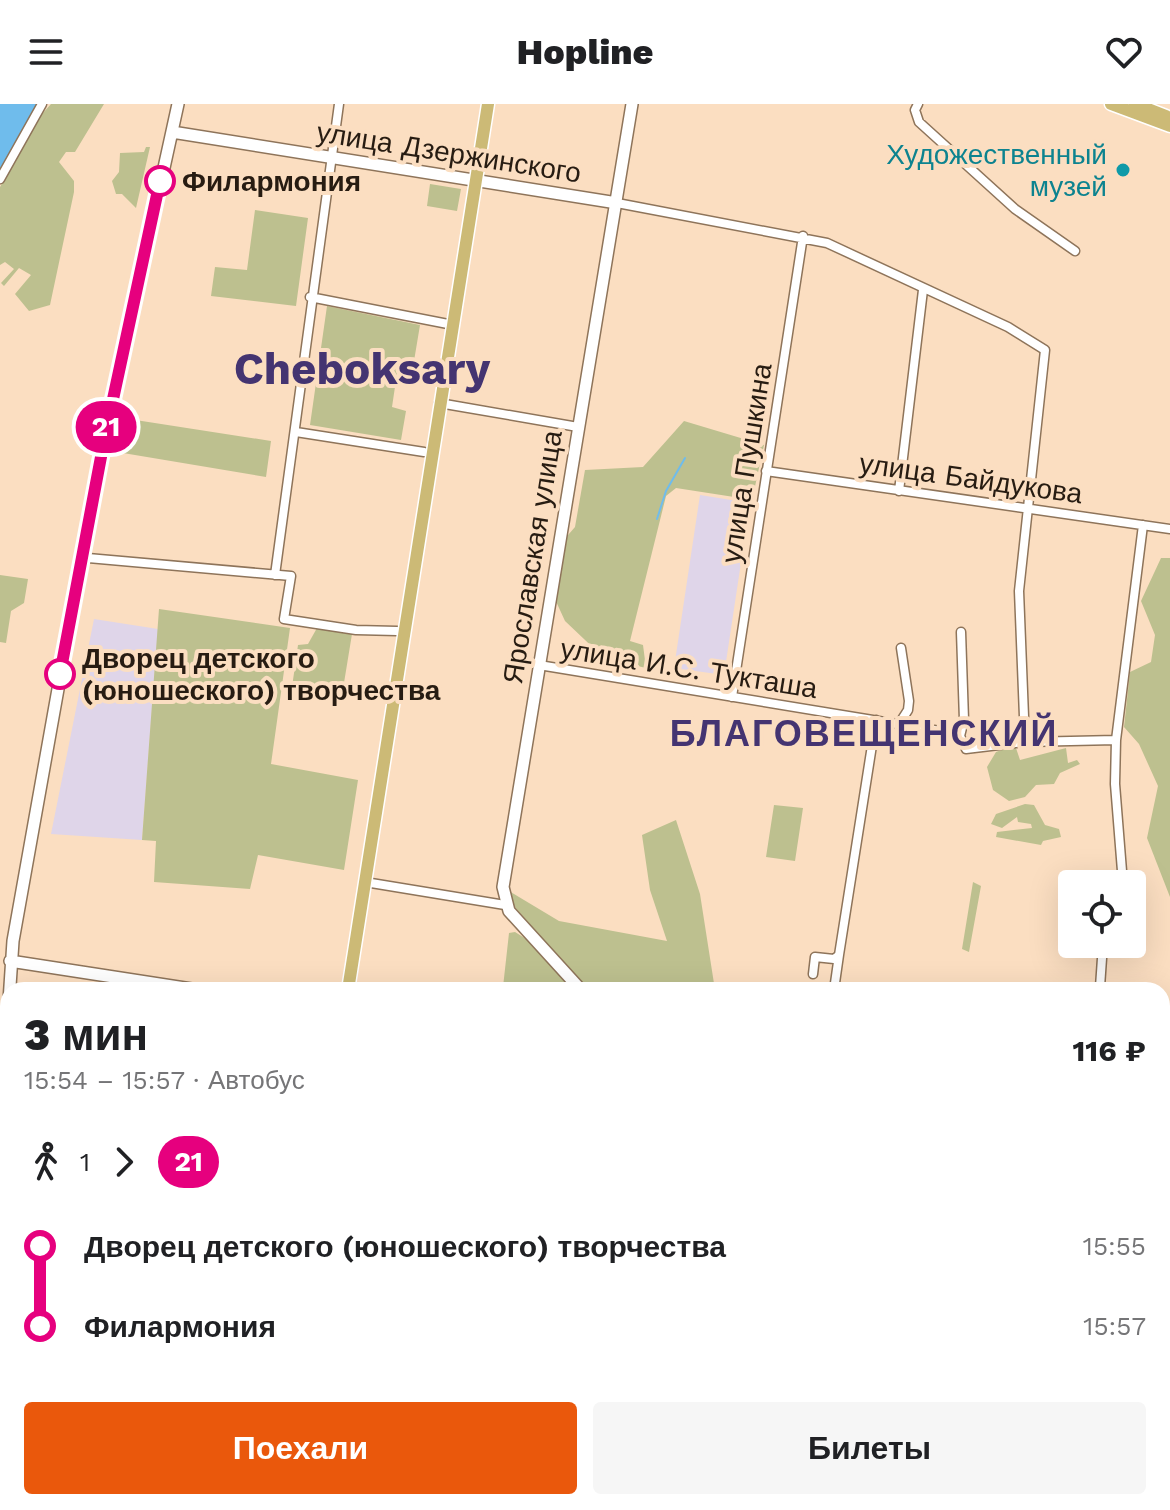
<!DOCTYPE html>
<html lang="ru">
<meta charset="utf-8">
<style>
body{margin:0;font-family:"Work Sans",sans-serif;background:#f6f6f6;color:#202124;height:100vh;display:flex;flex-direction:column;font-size:30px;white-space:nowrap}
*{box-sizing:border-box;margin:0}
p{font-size:26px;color:#757577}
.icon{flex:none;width:44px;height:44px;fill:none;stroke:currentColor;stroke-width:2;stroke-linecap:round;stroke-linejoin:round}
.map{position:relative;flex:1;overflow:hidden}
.side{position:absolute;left:0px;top:878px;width:1170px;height:528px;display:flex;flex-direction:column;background:#fff;border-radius:24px 24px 0 0;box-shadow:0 8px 32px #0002}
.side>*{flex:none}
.badge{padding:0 16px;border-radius:26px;font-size:28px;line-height:52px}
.buttons{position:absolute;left:1058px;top:766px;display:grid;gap:16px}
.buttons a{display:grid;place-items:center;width:88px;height:88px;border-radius:8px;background:#fff;box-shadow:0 8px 32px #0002;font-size:40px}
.map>.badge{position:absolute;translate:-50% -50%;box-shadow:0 0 0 4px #fff}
.legs{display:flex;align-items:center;gap:12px;height:88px;padding:0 24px;font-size:26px}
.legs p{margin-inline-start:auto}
.summary{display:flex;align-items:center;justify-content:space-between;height:136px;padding:0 24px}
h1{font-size:44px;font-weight:800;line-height:60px}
.action{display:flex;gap:16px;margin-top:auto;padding:16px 24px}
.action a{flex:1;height:92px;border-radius:8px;background:#ea580c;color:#fff;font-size:32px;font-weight:800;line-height:92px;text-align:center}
.action a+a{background:#f6f6f6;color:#202124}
ul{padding:0 24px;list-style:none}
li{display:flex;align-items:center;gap:28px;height:80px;font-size:30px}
li i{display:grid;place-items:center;width:12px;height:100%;margin:0 10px;background:currentColor}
li i::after{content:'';width:20px;height:20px;margin:-10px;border:6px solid;border-radius:50%;background:#fff}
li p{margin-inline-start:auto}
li:first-child i{background:linear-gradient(#0000 50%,currentColor 0)}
li:last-child i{background:linear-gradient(currentColor 50%,#0000 0)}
header{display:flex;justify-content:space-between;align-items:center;height:104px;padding:0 24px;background:#fff;font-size:36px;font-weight:800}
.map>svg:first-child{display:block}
</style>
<header><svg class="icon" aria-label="menu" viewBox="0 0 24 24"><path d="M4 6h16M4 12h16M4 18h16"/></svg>Hopline<svg class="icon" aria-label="heart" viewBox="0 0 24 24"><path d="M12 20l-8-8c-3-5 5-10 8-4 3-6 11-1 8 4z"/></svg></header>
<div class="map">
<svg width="1170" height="1406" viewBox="0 0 1170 1406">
<rect width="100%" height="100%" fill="#fbdec1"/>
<path fill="#dfd5e9" d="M 700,391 L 750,399 L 724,571 L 674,564 Z
M 94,515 L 158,525 L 142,736 L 51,730 Z
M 1170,1298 L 1170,1406 L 1089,1406 L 1085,1398 L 1162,1398 L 1162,1302 Z
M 499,1398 L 628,1398 L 614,1406 L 504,1406 Z"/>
<path fill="#bdc08f" d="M 51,0 L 104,0 L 75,48 L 66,48 L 59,58 L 74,77 L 74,88 L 50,201 L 29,207 L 15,190 L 31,171 L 19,164 L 4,182 L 1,179 L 14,165 L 5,158 L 0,161 L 0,83 L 42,10 Z
M 146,43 L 150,43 L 136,104 L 122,90 L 116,90 L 112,77 L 119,68 L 120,49 L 144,48 Z
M 430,80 L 461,85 L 457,107 L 427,102 Z
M 255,106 L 308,114 L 296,202 L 211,192 L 215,163 L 247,166 Z
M 327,202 L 420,221 L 414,257 L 399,256 L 392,303 L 406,307 L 401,336 L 310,321 Z
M 129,315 L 271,337 L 266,373 L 123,349 Z
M 684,317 L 764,341 L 754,387 L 747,395 L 676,384 L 666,392 L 630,537 L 643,541 L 646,564 L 604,554 L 565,517 L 554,493 L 562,438 L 575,423 L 585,366 L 643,363 Z
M 1161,454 L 1170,454 L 1170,793 L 1147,734 L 1158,682 L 1139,640 L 1124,623 L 1130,568 L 1151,558 L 1155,531 L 1141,497 Z
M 0,471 L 28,475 L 24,499 L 11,507 L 6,539 L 0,538 Z
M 159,505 L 290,524 L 271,660 L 358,676 L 344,766 L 258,751 L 250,785 L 154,778 L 156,737 L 142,736 Z
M 317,524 L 352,530 L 342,591 L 292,583 L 298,541 L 308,540 Z
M 1015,641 L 1020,656 L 1066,644 L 1068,659 L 1077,656 L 1080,660 L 1060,669 L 1054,680 L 1036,681 L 1025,693 L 1009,697 L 993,686 L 987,663 L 996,648 Z
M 1025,700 L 1034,701 L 1045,721 L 1059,725 L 1061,733 L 1043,737 L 1041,741 L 996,733 L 997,728 L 1032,724 L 1031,720 L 1018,718 L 1017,713 L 1002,724 L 991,720 L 996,710 Z
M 774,701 L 803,704 L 795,757 L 766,753 Z
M 676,716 L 700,790 L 715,886 L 587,886 L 513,801 L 509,787 L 559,817 L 667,837 L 650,786 L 642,731 Z
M 973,778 L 981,782 L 969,848 L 962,845 Z
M 515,828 C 538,841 558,863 572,886 L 473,886 L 474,879 L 503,883 L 509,829 Z
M 0,1111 L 8,1128 L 8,1351 L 0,1351 Z"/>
<path fill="#6fbcec" d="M 0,0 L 37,0 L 0,65 Z"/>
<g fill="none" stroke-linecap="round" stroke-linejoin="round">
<path stroke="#6fbcec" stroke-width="2" d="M 657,415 L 666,387 L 685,354"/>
<g stroke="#8e745a" stroke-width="11">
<path id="street" d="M 918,0 L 915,6 L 919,18 L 1015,105 L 1075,147
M 0,75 L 42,0
M 617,99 L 827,139 L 1008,223 L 1045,246 L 1019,487 L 1025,638
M 310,193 L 448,220
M 439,299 L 578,323
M 296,328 L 424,348
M 766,367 L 1170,425
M 899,387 L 923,186
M 88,454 L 291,472 L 284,515 L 356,526 L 397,527
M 275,471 L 339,0
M 539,561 L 952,629 L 960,632 L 966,645 L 1025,638 L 1116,636
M 732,593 L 803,132
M 899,620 L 908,606 L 909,597 L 901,544
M 960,632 L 964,616 L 961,528
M 365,778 L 505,801
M 1117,780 L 1122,767 L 1115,680 L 1116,636 L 1143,421
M 813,870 L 815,853 L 834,855 L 839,851 L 876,616
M 1100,883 L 1103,840
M 834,886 L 839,851
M 1162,1116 L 1170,1130
M 1069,1398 L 1073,1406
M 629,1406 L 643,1398"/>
</g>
<g stroke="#8e745a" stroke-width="14">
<path id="secondary" d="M 172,28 L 617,99
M 10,857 L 198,886
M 581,886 L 509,807 L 503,783 L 632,0
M 8,912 L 13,837 L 95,378 L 178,0
M 0,1072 L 8,1089
M 0,1091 L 8,1107
M 155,1398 L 158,1406
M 714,1398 L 718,1406"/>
</g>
<g stroke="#fff" stroke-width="15">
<path id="primary" d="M 1111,0 L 1170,22
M 1135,0 L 1166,12
M 348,886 L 488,0
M 461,1398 L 466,1406"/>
</g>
<use href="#street" stroke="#fff" stroke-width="8"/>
<use href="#secondary" stroke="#fff" stroke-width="11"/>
<use href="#primary" stroke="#ccba76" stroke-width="12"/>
</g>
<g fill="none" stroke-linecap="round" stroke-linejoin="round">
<g stroke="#fff" stroke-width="18">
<path id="line-1" d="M 60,570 L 104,337 L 160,77"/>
</g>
<use href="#line-1" stroke="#e6007e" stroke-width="12"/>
</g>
<circle fill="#0f9aa8" stroke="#fbdec1" stroke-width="3" cx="1123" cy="66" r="8"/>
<g fill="#fff" stroke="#e6007e" stroke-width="4">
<circle cx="160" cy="77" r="14"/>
<circle cx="60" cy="570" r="14"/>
</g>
<g text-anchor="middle" stroke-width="8" stroke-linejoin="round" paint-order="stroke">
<g font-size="28" fill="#271c12" stroke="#fbdec1">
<text transform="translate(449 48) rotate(9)" y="10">улица Дзержинского</text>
<text transform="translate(746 359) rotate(-81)" y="10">улица Пушкина</text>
<text transform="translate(971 374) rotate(8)" y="10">улица Байдукова</text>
<text transform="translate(532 453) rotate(-81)" y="10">Ярославская улица</text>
<text transform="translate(689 564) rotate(9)" y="10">улица И.С. Тукташа</text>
</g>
<g font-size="28" fill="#0d838f" stroke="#fbdec1" text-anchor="end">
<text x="1107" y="60">Художественный<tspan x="1107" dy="32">музей</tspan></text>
</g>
<g font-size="28" font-weight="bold" fill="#271c12" stroke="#fbdec1" text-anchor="start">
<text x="182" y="87">Филармония</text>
<text x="82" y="564">Дворец детского<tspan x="82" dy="32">(юношеского) творчества</tspan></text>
</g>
<g font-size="36" font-weight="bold" letter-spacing="2" fill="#443471" stroke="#fbdec1">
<text x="864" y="642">БЛАГОВЕЩЕНСКИЙ</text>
</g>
<g font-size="44" font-weight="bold" fill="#443471" stroke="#fbdec1">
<text x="362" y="280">Cheboksary</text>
</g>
</g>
</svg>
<div class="buttons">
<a><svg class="icon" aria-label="locate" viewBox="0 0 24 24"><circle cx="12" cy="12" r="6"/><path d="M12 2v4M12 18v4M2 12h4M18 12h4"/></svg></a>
</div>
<b class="badge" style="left:106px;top:323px;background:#e6007e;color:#fff">21</b>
<section class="side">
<div class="summary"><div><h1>3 мин</h1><p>15:54 – 15:57 · Автобус</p></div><b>116 ₽</b></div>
<div class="legs"><svg class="icon" aria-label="walk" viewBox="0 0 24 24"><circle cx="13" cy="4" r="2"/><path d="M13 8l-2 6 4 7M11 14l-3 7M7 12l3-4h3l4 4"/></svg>1<svg class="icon" aria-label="forward" viewBox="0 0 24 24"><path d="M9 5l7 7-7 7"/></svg><b class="badge" style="background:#e6007e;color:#fff">21</b></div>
<ul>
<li><i style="color:#e6007e"></i><b>Дворец детского (юношеского) творчества</b><p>15:55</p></li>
<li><i style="color:#e6007e"></i><b>Филармония</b><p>15:57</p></li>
</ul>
<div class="action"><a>Поехали</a><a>Билеты</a></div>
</section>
</div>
